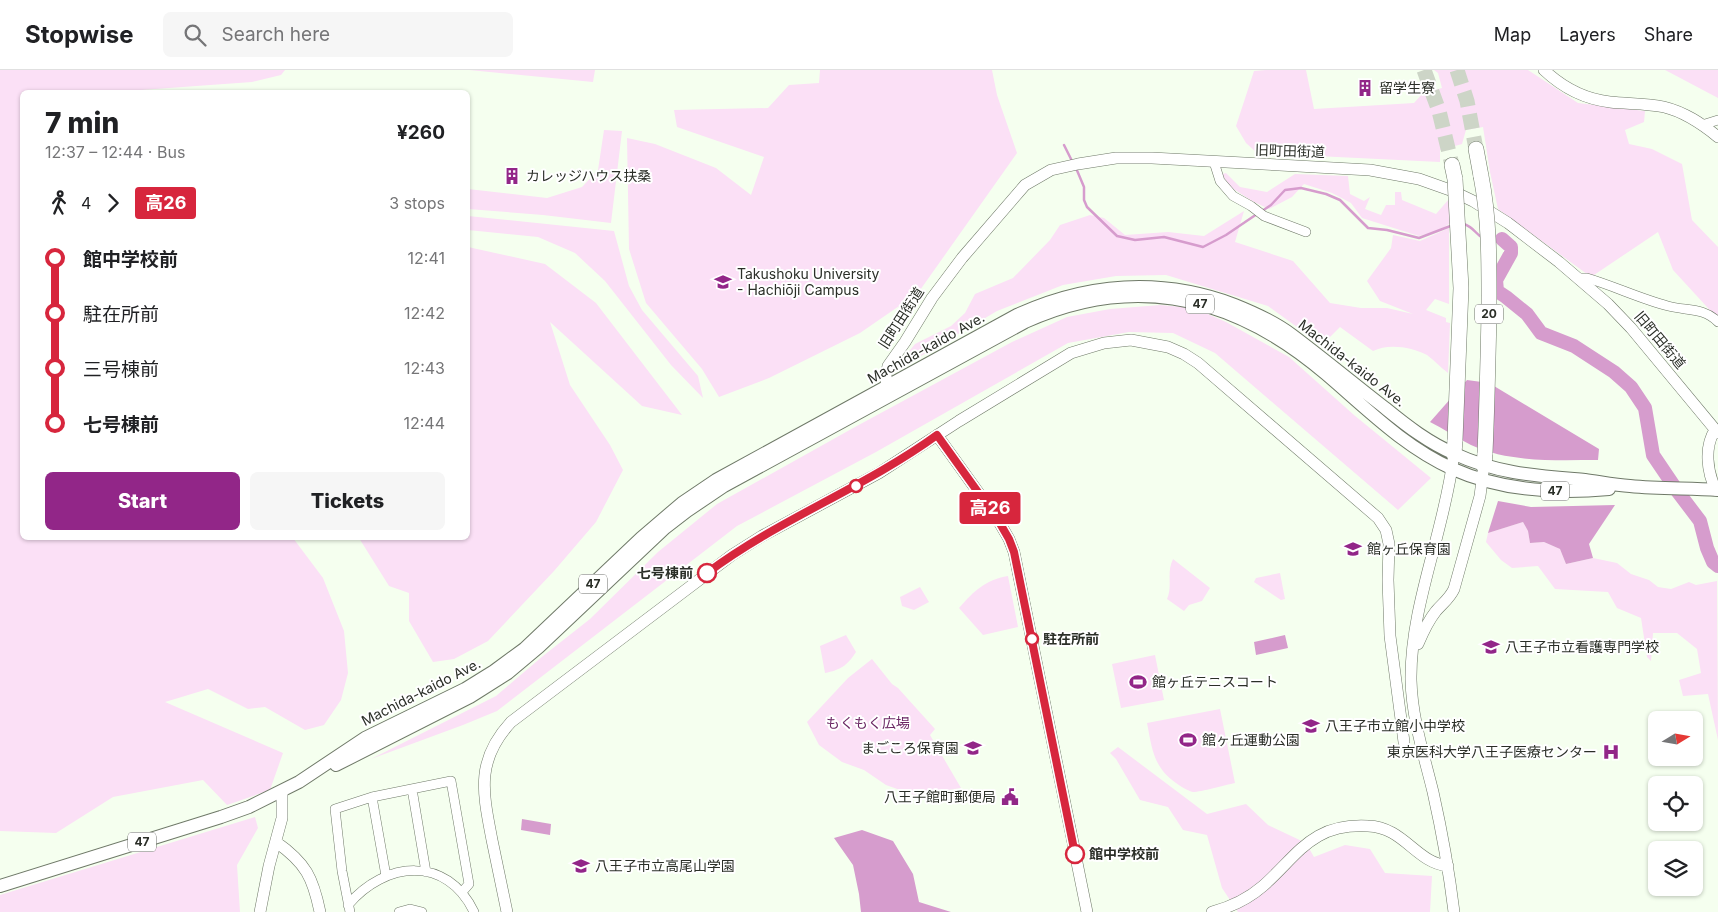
<!DOCTYPE html>
<meta charset="utf-8">
<style>
body{margin:0;font-family:Inter,"Noto Sans JP",sans-serif;background:#f6f6f6;color:#202124;height:100vh;display:flex;flex-direction:column;font-size:19px;white-space:nowrap}
*{box-sizing:border-box;margin:0}
p{font-size:16px;color:#757577}
.icon{flex:none;width:28px;height:28px;fill:none;stroke:currentColor;stroke-width:2;stroke-linecap:round;stroke-linejoin:round}
.map{position:relative;flex:1;overflow:hidden}
.details{position:absolute;left:20px;top:20px;width:450px;height:450px;display:flex;flex-direction:column;background:#fff;border-radius:8px;box-shadow:0 1px 4px #0004}
.details>*{flex:none}
.badge{padding:0 10px;border-radius:4px;font-size:18px;line-height:32px}
.needle{width:32px;rotate:79deg}
.buttons{position:absolute;left:1648px;top:641px;display:grid;gap:10px}
.buttons a{display:grid;place-items:center;width:55px;height:55px;border-radius:8px;background:#fff;box-shadow:0 1px 4px #0004;font-size:25px}
.map>.badge{position:absolute;translate:-50% -50%;box-shadow:0 0 0 2px #fff}
.legs{display:flex;align-items:center;gap:8px;height:55px;padding:0 25px;font-size:16px}
.legs p{margin-inline-start:auto}
.summary{display:flex;align-items:center;justify-content:space-between;height:85px;padding:0 25px}
h1{font-size:28px;font-weight:800;line-height:38px}
.cta{display:flex;gap:10px;margin-top:auto;padding:10px 25px}
.cta a{flex:1;height:58px;border-radius:8px;background:#922688;color:#fff;font-size:20px;font-weight:800;line-height:58px;text-align:center}
.cta a+a{background:#f6f6f6;color:#202124}
ul{padding:0 25px;list-style:none}
li{display:flex;align-items:center;gap:18px;height:55px;font-size:19px}
li i{display:grid;place-items:center;width:8px;height:100%;margin:0 6px;background:currentColor}
li i::after{content:'';width:12px;height:12px;margin:-6px;border:4px solid;border-radius:50%;background:#fff}
li p{margin-inline-start:auto}
li:first-child i{background:linear-gradient(#0000 50%,currentColor 0)}
li:last-child i{background:linear-gradient(currentColor 50%,#0000 0)}
header{display:flex;align-items:center;gap:30px;box-sizing:border-box;height:70px;padding:0 25px;background:#fff;border-bottom:1px solid #e0e0e0}
header strong{font-size:24px}
nav{display:flex;gap:28px;margin-inline-start:auto;font-size:18px}
.search{width:350px;height:45px;background:#f6f6f6;display:flex;align-items:center;gap:12px;box-sizing:border-box;padding:0 18px;border-radius:8px;color:#757577;font-size:19px}
.map>svg:first-child{display:block}
</style>
<header>
<strong>Stopwise</strong>
<div class="search"><svg class="icon" aria-label="search" viewBox="0 0 24 24"><circle cx="10" cy="10" r="6"/><path d="M15 15l6 6"/></svg>Search here</div>
<nav><a>Map</a><a>Layers</a><a>Share</a></nav>
</header>
<div class="map">
<svg width="1718" height="842" viewBox="0 0 1718 842">
<rect width="100%" height="100%" fill="#f5ffef"/>
<path fill="#fbe0f6" d="M 0,0 L 285,0 L 281,5 L 252,12 L 113,22 L 22,22 L 22,468 L 293,468 L 323,508 L 344,561 L 348,603 L 341,630 L 324,655 L 305,660 L 265,637 L 248,639 L 208,619 L 165,632 L 283,683 L 270,720 L 227,735 L 203,710 L 113,727 L 56,763 L 0,761 Z
M 469,0 L 595,0 L 593,12 Z
M 820,0 L 992,0 L 997,25 L 1017,83 L 918,223 L 860,263 L 769,308 L 719,327 L 702,299 L 646,233 L 629,179 L 627,68 L 655,74 L 716,98 L 751,125 L 764,87 L 677,57 L 674,40 L 768,38 L 789,15 L 819,13 Z
M 1266,0 L 1306,0 L 1314,39 L 1414,33 L 1423,23 L 1442,18 L 1438,3 L 1434,0 L 1528,0 L 1578,33 L 1645,41 L 1644,52 L 1625,60 L 1629,74 L 1652,79 L 1682,94 L 1692,150 L 1718,177 L 1718,249 L 1673,200 L 1658,162 L 1591,207 L 1498,139 L 1490,102 L 1483,57 L 1466,60 L 1462,74 L 1440,80 L 1440,92 L 1257,83 L 1246,73 L 1236,56 L 1254,1 Z
M 1665,0 L 1718,0 L 1718,28 L 1667,1 Z
M 604,60 L 622,61 L 611,153 L 543,145 L 468,139 L 468,119 L 547,128 L 582,117 L 598,100 Z
M 1226,103 L 1240,117 L 1267,122 L 1295,104 L 1348,106 L 1350,124 L 1364,131 L 1370,127 L 1365,139 L 1381,145 L 1386,135 L 1395,135 L 1395,122 L 1401,122 L 1402,130 L 1436,144 L 1449,129 L 1452,152 L 1440,160 L 1419,166 L 1362,148 L 1351,133 L 1332,123 L 1304,114 L 1292,127 L 1269,139 L 1252,131 L 1229,116 L 1222,104 Z
M 1244,141 L 1235,172 L 1293,191 L 1330,233 L 1361,238 L 1387,238 L 1413,244 L 1380,231 L 1367,211 L 1391,178 L 1393,165 L 1420,171 L 1449,158 L 1449,234 L 1435,229 L 1426,240 L 1446,248 L 1446,252 L 1450,253 L 1448,303 C 1441,298 1434,290 1427,285 C 1412,277 1388,273 1373,281 L 1340,257 L 1322,275 L 1268,236 L 1166,205 L 1116,206 L 1063,215 L 997,241 L 899,299 L 898,295 L 915,274 L 951,256 L 965,243 L 975,224 L 1013,208 L 1050,170 L 1060,155 L 1090,145 L 1104,148 L 1125,165 L 1168,162 L 1204,166 Z
M 468,146 L 614,161 L 629,216 L 642,240 L 698,306 L 703,328 L 671,295 L 605,211 L 575,183 L 538,167 L 468,160 Z
M 468,177 L 545,194 L 596,233 L 682,345 L 642,336 L 550,252 L 570,315 L 610,375 L 623,400 L 596,452 L 554,501 L 488,571 L 454,589 L 433,592 L 409,551 L 409,523 L 389,516 L 359,468 L 468,468 Z
M 1160,235 L 1194,238 L 1226,252 L 1289,287 L 1354,345 L 1431,408 L 1398,440 L 1215,283 L 1173,263 L 1129,262 L 1068,273 L 876,382 L 737,456 L 497,641 L 463,655 L 371,689 L 496,626 L 543,586 L 590,549 L 658,482 L 717,434 L 855,357 L 1012,272 L 1067,247 L 1110,239 Z
M 1523,452 L 1528,461 L 1530,473 L 1544,472 L 1560,479 L 1566,494 L 1593,488 L 1617,493 L 1631,504 L 1649,510 L 1658,517 L 1671,519 L 1689,512 L 1696,515 L 1717,511 L 1718,670 L 1708,624 L 1683,626 L 1679,610 L 1701,603 L 1697,579 L 1677,563 L 1653,563 L 1651,591 L 1647,587 L 1641,548 L 1617,538 L 1608,522 L 1555,519 L 1538,496 L 1512,498 L 1501,490 L 1486,472 L 1488,463 Z
M 1173,489 L 1210,518 L 1202,531 L 1189,535 L 1184,541 L 1167,529 C 1173,516 1166,503 1173,489 Z
M 1280,503 L 1285,529 L 1281,530 L 1254,512 L 1256,508 Z
M 1008,506 L 1018,557 L 983,565 L 959,538 C 974,521 985,510 1008,506 Z
M 920,517 L 929,532 L 914,540 L 902,536 L 900,527 Z
M 846,565 L 856,582 C 847,596 840,600 825,603 L 820,576 Z
M 1155,585 L 1164,630 L 1121,638 L 1112,594 Z
M 872,589 L 892,614 L 898,618 L 935,659 L 930,665 L 961,718 L 914,725 L 886,715 L 864,700 L 842,692 L 819,675 L 807,652 L 848,608 Z
M 1220,639 L 1235,713 C 1225,715 1201,722 1193,722 C 1188,721 1180,716 1176,713 C 1153,697 1152,678 1147,653 Z
M 1118,677 L 1207,744 L 1246,734 L 1268,755 L 1306,773 L 1314,787 L 1345,775 L 1370,779 L 1385,803 L 1432,806 L 1430,842 L 1238,842 L 1222,818 L 1207,765 L 1183,760 L 1168,737 L 1140,730 L 1116,689 L 1110,683 Z
M 255,747 L 258,758 L 237,795 L 240,842 L 0,842 L 0,825 Z"/>
<path fill="#d69ccd" d="M 1467,310 L 1489,313 L 1599,379 L 1598,390 C 1556,390 1510,393 1471,375 C 1457,368 1444,359 1430,352 Z
M 1498,431 L 1531,437 L 1615,435 L 1589,474 L 1593,488 L 1566,494 L 1560,479 L 1544,472 L 1530,473 L 1528,461 L 1523,452 L 1488,463 Z
M 1285,565 L 1288,578 L 1256,585 L 1254,572 Z
M 522,749 L 551,754 L 550,765 L 521,760 Z
M 862,760 L 893,771 L 913,804 L 919,832 L 951,842 L 861,842 L 859,824 L 853,795 L 834,768 Z"/>
<g fill="none" stroke-linecap="round" stroke-linejoin="round">
<path stroke="#d69ccd" stroke-width="2.5" d="M 1064,75 L 1072,91
M 1076,98 L 1084,117 L 1084,130 L 1087,137 L 1117,166 L 1135,170 L 1164,167 L 1203,177 L 1226,165 L 1257,144
M 1262,141 L 1271,135 L 1285,120 L 1301,118 L 1326,124 L 1340,130 L 1368,158 L 1387,160 L 1419,168 L 1453,155
M 1464,154 C 1475,158 1475,164 1483,168
M 1493,169 L 1502,169"/>
<path stroke="#d69ccd" stroke-width="14" d="M 1502,169 L 1511,177 L 1511,183 L 1496,210 L 1497,221 L 1506,227 L 1527,244 L 1541,263 L 1574,276 L 1614,302 L 1631,317 L 1645,338 L 1653,385 L 1678,422 L 1700,451 L 1707,478 L 1713,492 L 1718,496"/>
<path stroke="#cdd5c7" stroke-width="15" stroke-dasharray="15 8" stroke-linecap="butt" d="M 1424,0 L 1439,41 L 1452,95
M 1457,0 L 1467,31 L 1476,79"/>
<g stroke="#6f7968" stroke-width="10">
<path id="street" d="M 1702,55 L 1718,50
M 1214,92 L 1220,111 L 1233,126 L 1251,136 L 1264,146 L 1306,162
M 1579,208 L 1587,208 C 1614,216 1641,229 1668,236 C 1686,241 1704,237 1718,252
M 412,719 L 426,802
M 372,727 L 386,806
M 348,835 C 385,791 447,785 474,842
M 350,842 L 342,801 L 335,739 L 372,727 L 451,711 L 469,814 L 462,822
M 399,842 L 410,839 L 422,842"/>
</g>
<g stroke="#6f7968" stroke-width="12">
<path id="secondary" d="M 1544,0 C 1562,17 1584,29 1610,32 C 1628,34 1646,33 1664,37 C 1685,42 1702,54 1718,67
M 887,325 L 886,305 L 888,296 L 905,272 L 932,228 L 962,188 L 1025,115 L 1051,100 L 1078,94 L 1116,88 L 1152,88 L 1370,100 L 1419,109 L 1450,120 L 1473,131 L 1508,153 L 1559,192 L 1608,234 L 1631,258 L 1718,363
M 1715,360 C 1704,377 1707,402 1716,420
M 937,365 L 998,450 L 1009,469 L 1014,482 L 1087,842
M 1453,390 C 1444,462 1410,537 1411,610 C 1412,649 1424,685 1433,722 C 1442,762 1449,801 1454,842
M 1418,574 C 1423,562 1428,551 1436,541 C 1443,533 1450,528 1454,519 L 1480,426 L 1483,402
M 276,772 C 306,793 313,808 320,842
M 260,842 L 269,796 L 282,748 L 282,721
M 507,842 C 502,818 497,794 492,770 C 483,723 475,691 511,652 L 732,485 L 762,466 L 879,403 L 959,351 L 1071,283 L 1104,273 L 1131,270 L 1168,277 L 1184,284 L 1198,293 L 1378,448 L 1386,460 L 1389,474 L 1388,510 L 1390,566 L 1404,672
M 1212,842 C 1231,837 1248,829 1263,816 C 1299,784 1312,753 1368,756 C 1404,757 1416,793 1448,796"/>
</g>
<g stroke="#6f7968" stroke-width="14">
<path id="primary" d="M 336,695 L 470,627 L 508,603 L 539,577 L 665,458 L 687,441 L 724,416 L 1025,252 C 1135,202 1236,227 1326,304 C 1366,338 1404,377 1453,399 C 1502,421 1555,424 1609,419
M 0,816 L 221,747 L 249,737 L 299,712 L 365,668 L 465,619 L 494,601 L 524,579 L 641,468 L 682,433 L 716,410 L 1017,245 C 1088,213 1161,207 1235,235 C 1255,243 1275,252 1292,265 C 1324,289 1354,314 1385,338 C 1407,356 1429,373 1455,384 C 1498,404 1539,406 1585,410 C 1600,412 1615,415 1630,416 C 1660,419 1689,418 1718,420"/>
</g>
<g stroke="#6f7968" stroke-width="16">
<path id="highway" d="M 1476,79 L 1481,106
M 1452,95 L 1455,109
M 1454,384 L 1455,370
M 1484,396 L 1485,383"/>
</g>
<use href="#street" stroke="#fff" stroke-width="9"/>
<use href="#secondary" stroke="#fff" stroke-width="11"/>
<use href="#primary" stroke="#fff" stroke-width="12"/>
<use href="#highway" stroke="#fff" stroke-width="15"/>
<g stroke="#6f7968" stroke-width="16" stroke-linecap="butt">
<path id="highway-bridge" d="M 1481,106 C 1490,152 1489,198 1489,244 C 1488,290 1487,337 1485,383
M 1455,370 L 1461,218 L 1455,109"/>
</g>
<use href="#highway-bridge" stroke="#fff" stroke-width="15"/>
</g>
<g fill="none" stroke-linecap="round" stroke-linejoin="round">
<g stroke="#fff" stroke-width="11">
<path id="line-1" d="M 707,503 C 779,449 864,418 937,365 L 998,450 L 1009,469 L 1014,482 L 1075,784"/>
</g>
<use href="#line-1" stroke="#d7263d" stroke-width="8"/>
</g>
<defs>
<g id="building-bare" transform="scale(1.35)"><path d="M-4-6H4V6H1V3H-1V6H-4ZM-2.5-4.3h1.7v1.8h-1.7ZM.8-4.3h1.7v1.8H.8ZM-2.5-1h1.7V.8h-1.7ZM.8-1h1.7V.8H.8Z" fill="#922688" stroke="#fff" stroke-width="2.5" paint-order="stroke"/></g>
<g id="university-bare" transform="scale(1.35)"><path d="M0-5L7-2L0 1L-7-2ZM-4 1L0 2.5L4 1V4Q0 6-4 4Z" fill="#922688" stroke="#fff" stroke-width="2.5" paint-order="stroke"/></g>
<g id="school-bare" transform="scale(1.35)"><path d="M0-5L7-2L0 1L-7-2ZM-4 1L0 2.5L4 1V4Q0 6-4 4Z" fill="#922688" stroke="#fff" stroke-width="2.5" paint-order="stroke"/></g>
<g id="stadium-bare" transform="scale(1.35)"><path d="M0-5a6.5 5 0 1 0 0 10a6.5 5 0 1 0 0-10ZM-3.5-1.8h7v3.6h-7Z" fill="#922688" stroke="#fff" stroke-width="2.5" paint-order="stroke"/></g>
<g id="hospital-bare" transform="scale(1.35)"><path d="M-5-5h3v3.5h4V-5h3V5h-3V1.5h-4V5h-3Z" fill="#922688" stroke="#fff" stroke-width="2.5" paint-order="stroke"/></g>
<g id="civic-bare" transform="scale(1.35)"><path d="M-.6-6.5H3V-4.5H.6V-3L4-1V1h2V6H-6V1h2V-1L-.6-3ZM-1.2 2.5V6h2.4V2.5Z" fill="#922688" stroke="#fff" stroke-width="2.5" paint-order="stroke"/></g>
</defs>
<g fill-rule="evenodd">
<use href="#building-bare" x="1365" y="18"/>
<use href="#building-bare" x="512" y="106"/>
<use href="#university-bare" x="723" y="212"/>
<use href="#school-bare" x="1353" y="479"/>
<use href="#university-bare" x="1491" y="577"/>
<use href="#stadium-bare" x="1138" y="612"/>
<use href="#school-bare" x="1311" y="656"/>
<use href="#stadium-bare" x="1188" y="670"/>
<use href="#school-bare" x="973" y="678"/>
<use href="#hospital-bare" x="1611" y="682"/>
<use href="#civic-bare" x="1010" y="727"/>
<use href="#school-bare" x="581" y="796"/>
</g>
<g fill="#fff" stroke="#d7263d" stroke-width="2.5">
<circle cx="856" cy="416" r="6"/>
<circle cx="707" cy="503" r="9"/>
<circle cx="1032" cy="569" r="6"/>
<circle cx="1075" cy="784" r="9"/>
</g>
<g text-anchor="middle" stroke-width="4" stroke-linejoin="round" paint-order="stroke">
<g fill="#fff" stroke="#6b6d68" stroke-width="1">
<rect x="1186" y="224.5" width="28" height="19" rx="4"/>
<rect x="1475" y="234.5" width="28" height="19" rx="4"/>
<rect x="1541" y="411.5" width="28" height="19" rx="4"/>
<rect x="579" y="504.5" width="28" height="19" rx="4"/>
<rect x="128" y="762.5" width="28" height="19" rx="4"/>
</g>
<g font-size="12" font-weight="bold" fill="#2b2f28">
<text x="1200" y="238">47</text>
<text x="1489" y="248">20</text>
<text x="1555" y="425">47</text>
<text x="593" y="518">47</text>
<text x="142" y="776">47</text>
</g>
<g font-size="14" fill="#2b2f28" stroke="#fff" text-anchor="start">
<text x="1379" y="23">留学生寮</text>
<text x="526" y="111">カレッジハウス扶桑</text>
<text x="737" y="209">Takushoku University<tspan x="737" dy="16">- Hachiōji Campus</tspan></text>
<text x="1367" y="484">館ヶ丘保育園</text>
<text x="1505" y="582">八王子市立看護専門学校</text>
<text x="1152" y="617">館ヶ丘テニスコート</text>
<text x="1325" y="661">八王子市立館小中学校</text>
<text x="1202" y="675">館ヶ丘運動公園</text>
<text x="959" y="683" text-anchor="end">まごころ保育園</text>
<text x="1597" y="687" text-anchor="end">東京医科大学八王子医療センター</text>
<text x="996" y="732" text-anchor="end">八王子館町郵便局</text>
<text x="595" y="801">八王子市立高尾山学園</text>
</g>
<g font-size="14" fill="#2b2f28" stroke="#fff">
<text transform="translate(1290 81) rotate(2)" y="5">旧町田街道</text>
<text transform="translate(901 248) rotate(-57)" y="5">旧町田街道</text>
<text transform="translate(1660 270) rotate(50)" y="5">旧町田街道</text>
<text transform="translate(926 278) rotate(-29)" y="5">Machida-kaido Ave.</text>
<text transform="translate(1352 293) rotate(38)" y="5">Machida-kaido Ave.</text>
<text transform="translate(421 622) rotate(-27)" y="5">Machida-kaido Ave.</text>
</g>
<g font-size="14" font-weight="bold" fill="#2b2f28" stroke="#fff" text-anchor="start">
<text x="693" y="508" text-anchor="end">七号棟前</text>
<text x="1043" y="574">駐在所前</text>
<text x="1089" y="789">館中学校前</text>
</g>
<g font-size="14" fill="#6a2663" stroke="#fff">
<text x="868" y="658">もくもく広場</text>
</g>
</g>
</svg>
<div class="buttons">
<a><svg class="needle" viewBox="-14 -14 28 28"><path d="M0-13l5 13h-10z" fill="#e53935"/><path d="M0 13l5-13h-10z" fill="#757577"/></svg></a>
<a><svg class="icon" aria-label="locate" viewBox="0 0 24 24"><circle cx="12" cy="12" r="6"/><path d="M12 2v4M12 18v4M2 12h4M18 12h4"/></svg></a>
<a><svg class="icon" aria-label="layers" viewBox="0 0 24 24"><path d="M12 4l9 5-9 5-9-5zM3 14l9 5 9-5"/></svg></a>
</div>
<b class="badge" style="left:990px;top:438px;background:#d7263d;color:#fff">高26</b>
<section class="details">
<div class="summary"><div><h1>7 min</h1><p>12:37 – 12:44 · Bus</p></div><b>¥260</b></div>
<div class="legs"><svg class="icon" aria-label="walk" viewBox="0 0 24 24"><circle cx="13" cy="4" r="2"/><path d="M13 8l-2 6 4 7M11 14l-3 7M7 12l3-4h3l4 4"/></svg>4<svg class="icon" aria-label="forward" viewBox="0 0 24 24"><path d="M9 5l7 7-7 7"/></svg><b class="badge" style="background:#d7263d;color:#fff">高26</b><p>3 stops</p></div>
<ul>
<li><i style="color:#d7263d"></i><b>館中学校前</b><p>12:41</p></li>
<li><i style="color:#d7263d"></i><span>駐在所前</span><p>12:42</p></li>
<li><i style="color:#d7263d"></i><span>三号棟前</span><p>12:43</p></li>
<li><i style="color:#d7263d"></i><b>七号棟前</b><p>12:44</p></li>
</ul>
<div class="cta"><a>Start</a><a>Tickets</a></div>
</section>
</div>
